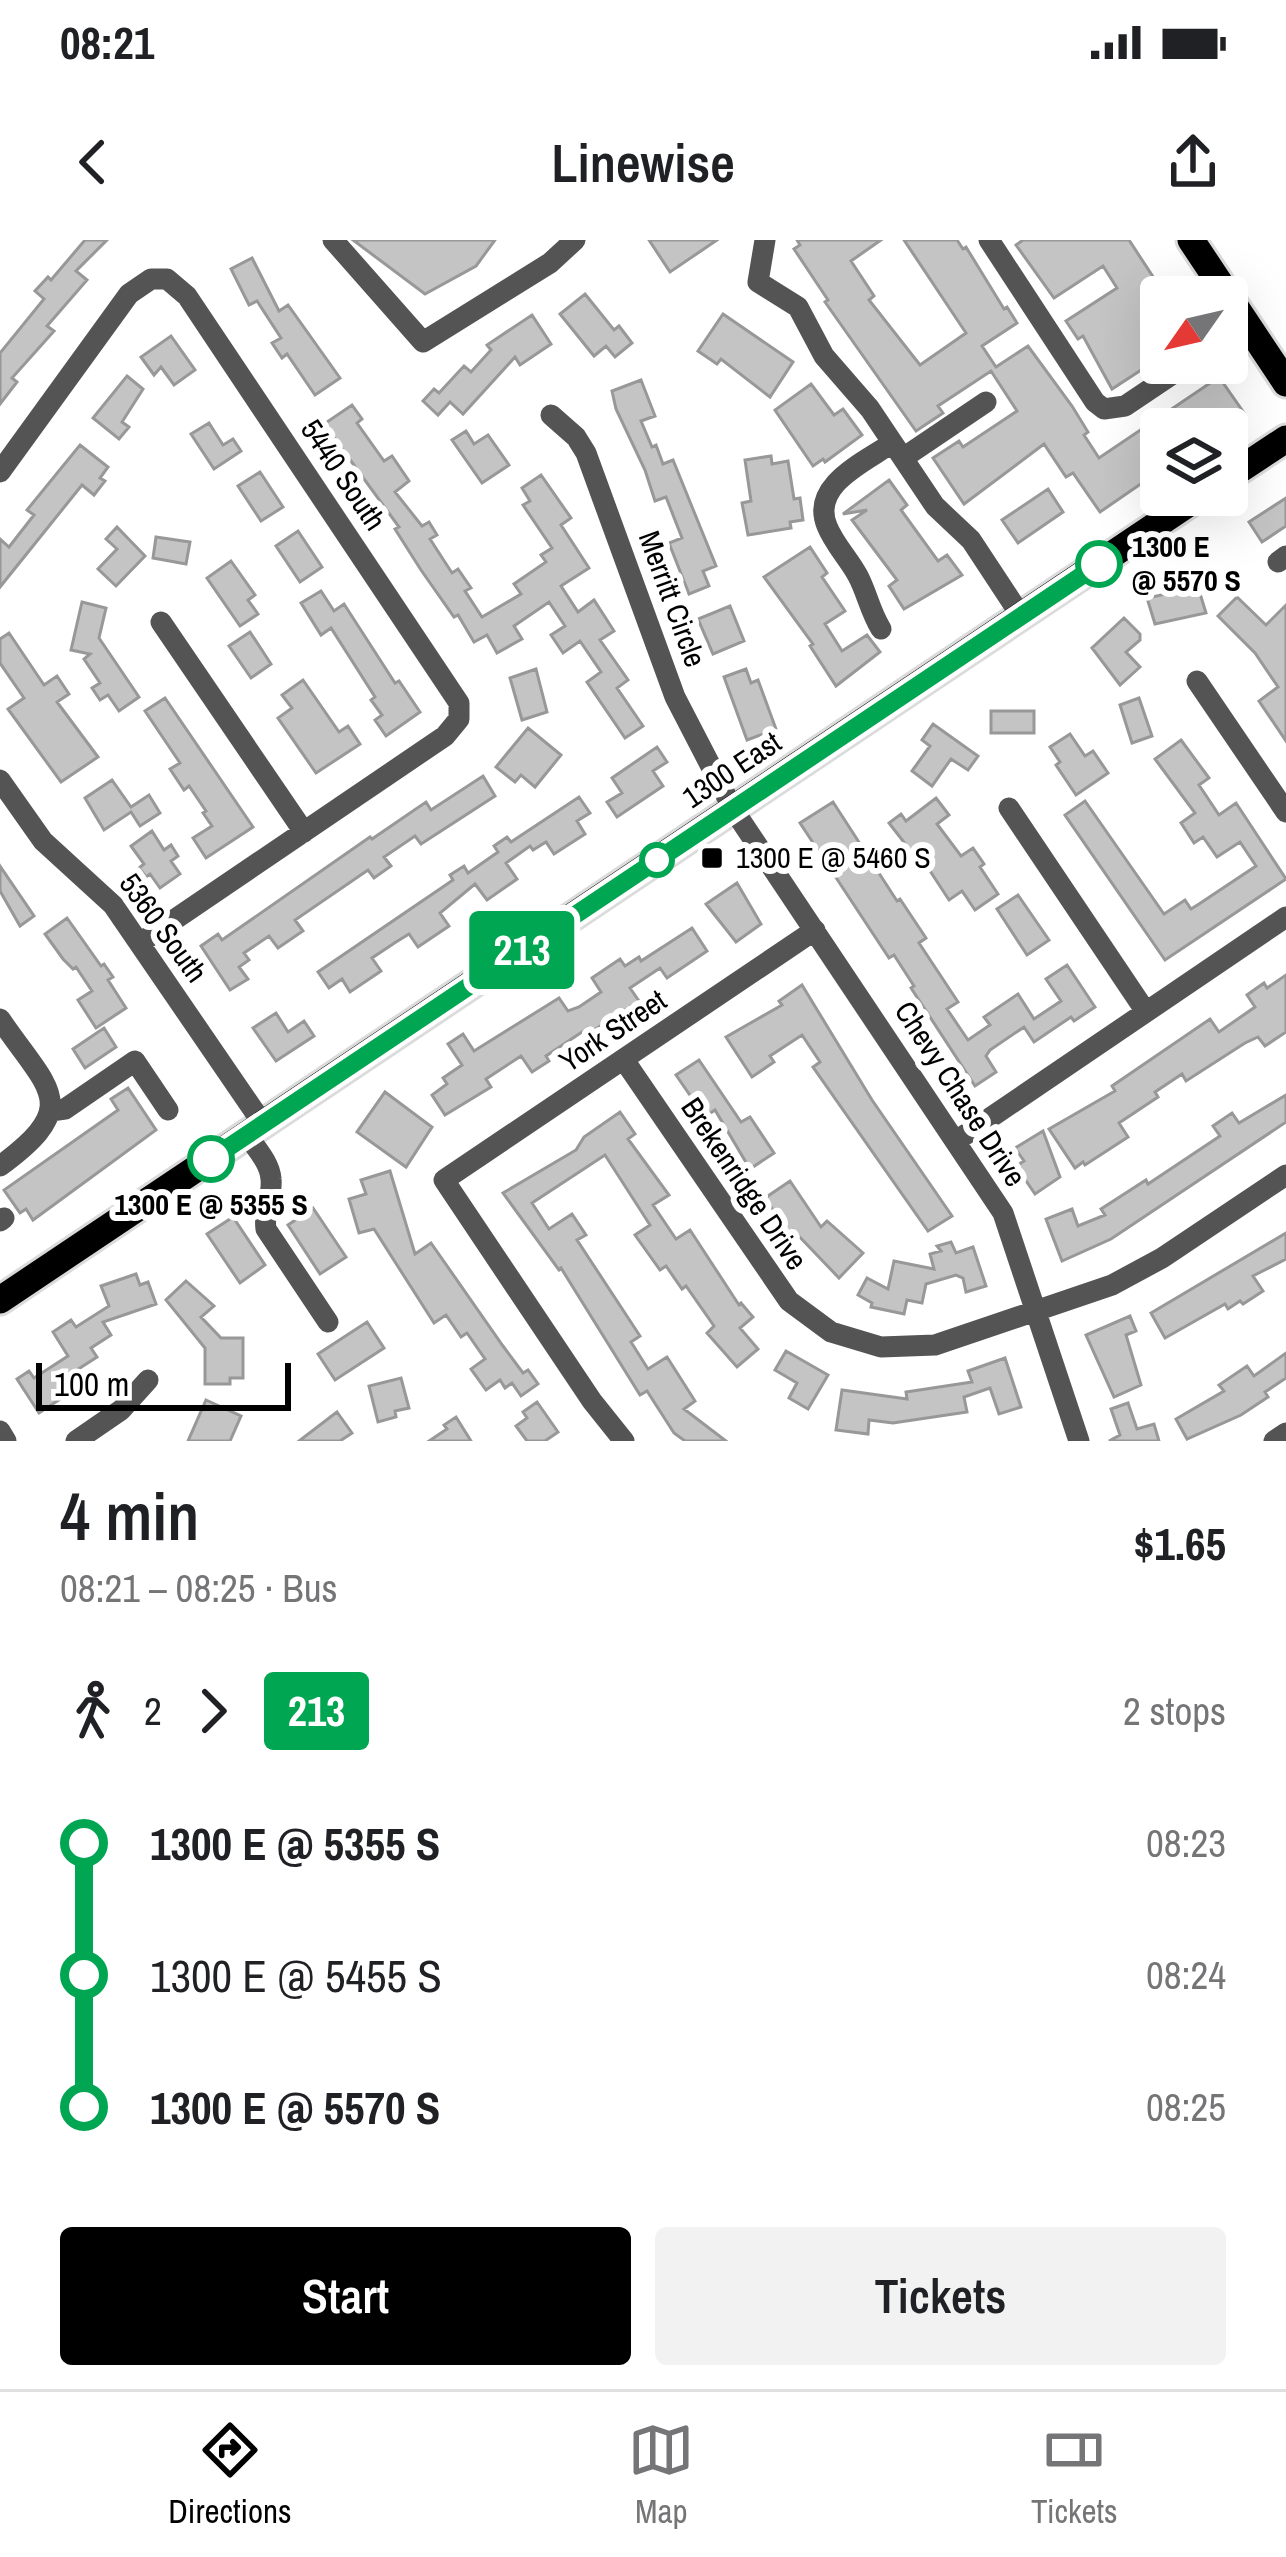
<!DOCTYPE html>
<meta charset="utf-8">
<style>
body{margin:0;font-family:"Archivo Narrow",sans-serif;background:#f2f2f2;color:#202124;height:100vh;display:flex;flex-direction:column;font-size:45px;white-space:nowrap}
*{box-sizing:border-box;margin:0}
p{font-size:39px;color:#757577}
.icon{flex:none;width:66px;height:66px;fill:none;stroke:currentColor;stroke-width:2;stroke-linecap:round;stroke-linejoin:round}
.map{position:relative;height:1201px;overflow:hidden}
.drawer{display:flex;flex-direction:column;background:#fff;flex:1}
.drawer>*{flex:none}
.badge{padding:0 24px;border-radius:9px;font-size:42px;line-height:78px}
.needle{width:78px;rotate:236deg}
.buttons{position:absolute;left:1140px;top:36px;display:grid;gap:24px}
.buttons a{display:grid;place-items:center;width:108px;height:108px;border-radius:12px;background:#fff;box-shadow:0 12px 48px #0002;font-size:60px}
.scale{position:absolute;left:36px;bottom:30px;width:255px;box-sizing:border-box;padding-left:12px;border:6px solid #000;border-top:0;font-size:33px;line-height:42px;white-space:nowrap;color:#000;-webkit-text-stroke:9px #fff;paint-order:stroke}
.map>.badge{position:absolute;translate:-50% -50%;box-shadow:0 0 0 6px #fff}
.legs{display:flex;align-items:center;gap:18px;height:132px;padding:0 60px;font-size:39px}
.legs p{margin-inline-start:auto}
.headline{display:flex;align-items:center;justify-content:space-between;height:204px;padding:0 60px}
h1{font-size:66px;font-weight:600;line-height:90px}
.primary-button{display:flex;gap:24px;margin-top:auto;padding:24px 60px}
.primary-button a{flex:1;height:138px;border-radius:12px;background:#000;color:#fff;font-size:48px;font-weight:600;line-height:138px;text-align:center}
.primary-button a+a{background:#f2f2f2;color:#202124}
ul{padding:0 60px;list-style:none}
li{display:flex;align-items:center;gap:42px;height:132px;font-size:45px}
li i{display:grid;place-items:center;width:18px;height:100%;margin:0 15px;background:currentColor}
li i::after{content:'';width:30px;height:30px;margin:-15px;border:9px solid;border-radius:50%;background:#fff}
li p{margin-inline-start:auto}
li:first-child i{background:linear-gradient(#0000 50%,currentColor 0)}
li:last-child i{background:linear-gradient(currentColor 50%,#0000 0)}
.status{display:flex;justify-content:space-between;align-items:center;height:84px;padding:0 60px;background:#fff;direction:ltr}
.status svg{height:33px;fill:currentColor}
header{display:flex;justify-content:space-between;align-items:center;height:156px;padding:0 60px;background:#fff;font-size:54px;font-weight:600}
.tabs{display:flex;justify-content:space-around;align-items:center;height:168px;border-top:3px solid #e0e0e0;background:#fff;font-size:33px;color:#757577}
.tabs a{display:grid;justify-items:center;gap:6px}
.tabs .selected{color:#000}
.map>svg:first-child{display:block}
</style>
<div class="status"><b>08:21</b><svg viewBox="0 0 49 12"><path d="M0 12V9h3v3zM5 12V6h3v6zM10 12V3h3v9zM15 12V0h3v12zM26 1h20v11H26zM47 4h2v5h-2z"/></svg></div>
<header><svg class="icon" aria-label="back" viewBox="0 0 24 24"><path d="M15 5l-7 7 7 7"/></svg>Linewise<svg class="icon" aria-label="share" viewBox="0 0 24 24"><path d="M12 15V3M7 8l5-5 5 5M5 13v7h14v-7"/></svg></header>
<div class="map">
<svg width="1286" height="1201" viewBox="0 0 1286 1201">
<rect width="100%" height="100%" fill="#fff"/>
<path fill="#c4c4c4" stroke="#989898" stroke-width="3" d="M 85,0 L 107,0 L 76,31 L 87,40 L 47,86 L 54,91 L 12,138 L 17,142 L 0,164 L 0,113 L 44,59 L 35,51 L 48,37 L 51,40 Z
M 353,0 L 495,0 L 476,26 L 425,54 Z
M 649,0 L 717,0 L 670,32 Z
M 797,0 L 881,0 L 851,21 L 874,56 L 869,60 L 920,125 L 966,93 L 904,0 L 957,0 L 963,9 L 966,7 L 1004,69 L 1007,67 L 1017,83 L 982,106 L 996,127 L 1028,106 L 1072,166 L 1088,192 L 1084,195 L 1099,218 L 1219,137 L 1244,173 L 1222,189 L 1161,189 L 1161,230 L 1100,272 L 1073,233 L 1066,237 L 1044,204 L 964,264 L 933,218 L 959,201 L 963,207 L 1017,171 L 991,131 L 938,166 L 943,173 L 916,191 L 825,62 L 828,60 L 794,9 L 800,5 Z
M 1023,0 L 1129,0 L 1161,49 L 1161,117 L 1112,149 L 1083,96 L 1078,99 L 1066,81 L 1117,48 L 1103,26 L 1054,58 L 1016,5 Z
M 252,18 L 279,71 L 288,65 L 340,138 L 315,155 L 287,114 L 282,118 L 272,103 L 281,98 L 257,61 L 249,65 L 231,29 Z
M 585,54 L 614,90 L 619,86 L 632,103 L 615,117 L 606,106 L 594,116 L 560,74 Z
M 723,74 L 793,122 L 770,157 L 721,119 L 717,124 L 698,111 Z
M 532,75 L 551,104 L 520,125 L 515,117 L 463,174 L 450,162 L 438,175 L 423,161 L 434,149 L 439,153 L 464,126 L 471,132 L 491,110 L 487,105 Z
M 171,96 L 195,130 L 174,145 L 161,127 L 154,135 L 141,117 Z
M 127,136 L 143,149 L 122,182 L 129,187 L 119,199 L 93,178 Z
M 641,140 L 655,176 L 641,181 L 652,207 L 656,205 L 663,224 L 673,220 L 716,326 L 703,331 L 709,346 L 689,354 L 669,303 L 682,298 L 666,257 L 655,261 L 645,230 L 616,169 L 612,151 Z
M 811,144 L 834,175 L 843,169 L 862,195 L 825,222 L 823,219 L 813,226 L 775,170 Z
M 352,165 L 362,179 L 357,183 L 384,221 L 392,216 L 409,241 L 395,252 L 422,286 L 429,282 L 437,295 L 430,299 L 452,333 L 458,329 L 471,348 L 465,351 L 482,377 L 521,354 L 514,344 L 546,322 L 541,315 L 552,308 L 523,265 L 530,261 L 522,248 L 541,235 L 571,278 L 561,285 L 589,328 L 561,346 L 578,372 L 594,360 L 614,391 L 600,400 L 628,440 L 617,448 L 643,486 L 625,498 L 587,442 L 601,432 L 580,401 L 563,413 L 551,395 L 565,386 L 549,362 L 514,386 L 522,399 L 497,413 L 487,395 L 474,402 L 458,375 L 454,377 L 421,330 L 395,289 L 399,287 L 324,184 Z
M 209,183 L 223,205 L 233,199 L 241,211 L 214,229 L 191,194 Z
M 466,191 L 474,204 L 488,195 L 509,225 L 482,243 L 452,200 Z
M 80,205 L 108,227 L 100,238 L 105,241 L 94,255 L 82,245 L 0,347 L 0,299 L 9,307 L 34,275 L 27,270 Z
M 771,216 L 772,224 L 788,221 L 794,259 L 800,258 L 803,280 L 790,282 L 791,288 L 748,295 L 742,263 L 751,261 L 745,220 Z
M 260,232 L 283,267 L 261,281 L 238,246 Z
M 889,240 L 907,265 L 901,270 L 938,321 L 947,315 L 962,335 L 904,369 L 889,346 L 897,340 L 852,280 L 867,270 L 843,274 Z
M 1048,249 L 1063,272 L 1018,303 L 1002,280 Z
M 1286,258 L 1286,286 L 1262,302 L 1249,282 Z
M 117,287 L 145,316 L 116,346 L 98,329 L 117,309 L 106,299 Z
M 298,291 L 322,327 L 300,342 L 276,306 Z
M 156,297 L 190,302 L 186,324 L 153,318 Z
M 810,307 L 827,333 L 822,337 L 845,371 L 825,384 L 842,411 L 867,395 L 880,412 L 836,446 L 810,406 L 813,404 L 764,337 Z
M 231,321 L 255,355 L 248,360 L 258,374 L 240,386 L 207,338 Z
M 1198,347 L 1206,373 L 1155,384 L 1147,358 Z
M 321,351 L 334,371 L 344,364 L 395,443 L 399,441 L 420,472 L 386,496 L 375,480 L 382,475 L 371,460 L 375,457 L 331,388 L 321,395 L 301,363 Z
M 1237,357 L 1266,385 L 1286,365 L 1286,501 L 1259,461 L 1278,447 L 1255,413 L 1218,376 Z
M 82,362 L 106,368 L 99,398 L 139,457 L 119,471 L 108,455 L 100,460 L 92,448 L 100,443 L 84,419 L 90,414 L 71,410 Z
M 730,366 L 744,401 L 713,414 L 698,379 Z
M 1124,378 L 1140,394 L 1140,400 L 1126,412 L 1140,427 L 1120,445 L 1092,408 Z
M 250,392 L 271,424 L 251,438 L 229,406 Z
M 9,393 L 44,445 L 57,436 L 69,454 L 57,462 L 98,517 L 61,542 L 8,469 L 24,458 L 0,423 L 0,399 Z
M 536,429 L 547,472 L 522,480 L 510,438 Z
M 746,429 L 751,443 L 758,440 L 776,489 L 747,500 L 724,437 Z
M 303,440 L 339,492 L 348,486 L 360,504 L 316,533 L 278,478 L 292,468 L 282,455 Z
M 165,458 L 253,587 L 206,618 L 193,598 L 212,586 L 203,573 L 206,571 L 189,546 L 184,550 L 170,529 L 180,523 L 145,471 Z
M 1139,458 L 1152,496 L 1132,503 L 1120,465 Z
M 991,471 L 1034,471 L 1034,493 L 991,493 Z
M 933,484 L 978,516 L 968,530 L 951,519 L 932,546 L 912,531 L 930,506 L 922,500 Z
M 528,488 L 561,515 L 535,547 L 521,535 L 515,542 L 496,527 Z
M 1070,494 L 1085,516 L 1093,511 L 1108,533 L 1076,555 L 1056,525 L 1060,522 L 1050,507 Z
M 1181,500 L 1209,538 L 1199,545 L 1219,575 L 1236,563 L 1286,639 L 1165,720 L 1065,575 L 1085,561 L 1164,674 L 1185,660 L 1191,669 L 1199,664 L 1256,626 L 1240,602 L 1217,617 L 1203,597 L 1194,603 L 1181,583 L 1195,573 L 1155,519 Z
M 657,507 L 667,522 L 653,531 L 663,546 L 617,577 L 607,562 L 622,553 L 612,538 Z
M 483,536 L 495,556 L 421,604 L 415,596 L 384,617 L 391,626 L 374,638 L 368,630 L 295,680 L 303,691 L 278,708 L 269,696 L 244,713 L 249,720 L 239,727 L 248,739 L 230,750 L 201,706 L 218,694 L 222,700 L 370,597 L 372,599 L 426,562 L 431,570 Z
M 112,540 L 131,567 L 149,555 L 160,573 L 140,586 L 131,572 L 104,590 L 85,558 Z
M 579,557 L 590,573 L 577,581 L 585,594 L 554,614 L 546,602 L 533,610 L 530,606 L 506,623 L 517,639 L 487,660 L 475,644 L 440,673 L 449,686 L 418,707 L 409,694 L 396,702 L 372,718 L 381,731 L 350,752 L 342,739 L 329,748 L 318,732 L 453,640 L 450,635 L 464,626 L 468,633 L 498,612 L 494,606 L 507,597 L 511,602 Z
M 936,558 L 949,575 L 937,584 L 961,616 L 973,608 L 984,624 L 980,627 L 998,654 L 975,670 L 962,651 L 949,660 L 917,611 L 913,614 L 889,583 L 901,574 L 906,581 Z
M 833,562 L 897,661 L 900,659 L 926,698 L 919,703 L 958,762 L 947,769 L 968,800 L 990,785 L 984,777 L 1018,754 L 1034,779 L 1061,761 L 1046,739 L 1067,725 L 1095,767 L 1074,781 L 1071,777 L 1034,802 L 1024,787 L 990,810 L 986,816 L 996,832 L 975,846 L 911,748 L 914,746 L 894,715 L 889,718 L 800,583 Z
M 152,591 L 164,610 L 171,605 L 178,616 L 171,621 L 180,634 L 160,648 L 150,634 L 146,637 L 139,628 L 144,624 L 131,606 Z
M 0,626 L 34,676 L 20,686 L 0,651 Z
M 737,643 L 761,684 L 736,702 L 706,664 Z
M 1018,655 L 1049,700 L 1027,715 L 997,669 Z
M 67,678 L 101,726 L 104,724 L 113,737 L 108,740 L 126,768 L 96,788 L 78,760 L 92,751 L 76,727 L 73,729 L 63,719 L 45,694 Z
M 692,688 L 707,711 L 667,738 L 660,728 L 630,748 L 639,761 L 591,792 L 588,788 L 546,816 L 549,821 L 532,832 L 521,816 L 486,839 L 491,847 L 445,875 L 432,855 L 447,844 L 443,838 L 462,825 L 448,804 L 463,794 L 474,811 L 559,758 L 568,771 L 579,767 L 601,752 L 592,738 L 620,719 L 625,726 L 639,717 L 641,721 Z
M 1286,735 L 1286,792 L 1265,806 L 1258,797 L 1245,803 L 1186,841 L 1182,834 L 1155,852 L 1158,857 L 1119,883 L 1128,897 L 1085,925 L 1083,922 L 1075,928 L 1049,889 L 1115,851 L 1112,846 L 1210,779 L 1219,792 L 1255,767 L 1247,755 L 1264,743 L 1267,748 Z
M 802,745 L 872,860 L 952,976 L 928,991 L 813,827 L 820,822 L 802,795 L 770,816 L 774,822 L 752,837 L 726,797 L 782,765 L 779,761 Z
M 276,773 L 288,792 L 304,781 L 314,796 L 276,821 L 253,788 Z
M 104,788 L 116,807 L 85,828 L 73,809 Z
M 699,820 L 741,882 L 750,877 L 774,913 L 750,929 L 715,870 L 705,877 L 676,835 Z
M 128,848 L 156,890 L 33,980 L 26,969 L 20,973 L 4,950 L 118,870 L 111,859 Z
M 385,852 L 432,887 L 406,927 L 357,892 Z
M 1286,855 L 1286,882 L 1111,999 L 1062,1021 L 1046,979 L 1072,969 L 1078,986 L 1105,975 L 1101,969 L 1146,940 L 1148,944 L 1220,896 L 1213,886 L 1232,873 L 1239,883 Z
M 620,872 L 635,894 L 628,899 L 669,955 L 653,965 L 676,999 L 690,990 L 739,1065 L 741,1063 L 753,1077 L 740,1088 L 758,1109 L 737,1127 L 707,1093 L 714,1086 L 686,1046 L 682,1049 L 666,1026 L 660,1030 L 635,995 L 650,985 L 605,915 L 532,963 L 549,989 L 572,974 L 586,995 L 577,1000 L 640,1096 L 631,1102 L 648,1129 L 667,1117 L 695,1161 L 684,1169 L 726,1201 L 685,1201 L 674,1193 L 647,1151 L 640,1155 L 561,1028 L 559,1030 L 503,953 L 576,910 L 584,897 Z
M 1043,891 L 1060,937 L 1035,954 L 1016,926 L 1024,921 L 1015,908 Z
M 390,931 L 415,1014 L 431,1003 L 503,1106 L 523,1133 L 528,1130 L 538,1144 L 521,1156 L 512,1143 L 505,1148 L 500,1140 L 486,1150 L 471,1129 L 485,1119 L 467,1093 L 461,1097 L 446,1075 L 434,1083 L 374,989 L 359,993 L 349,959 L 366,954 L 361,940 Z
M 790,941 L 821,987 L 827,981 L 863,1013 L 839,1038 L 793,990 L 789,993 L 765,958 Z
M 313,968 L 346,1017 L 320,1034 L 288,985 Z
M 233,977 L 265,1025 L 240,1043 L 207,994 Z
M 1286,993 L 1286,1019 L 1253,1036 L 1263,1051 L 1243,1064 L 1240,1061 L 1228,1069 L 1225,1064 L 1165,1098 L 1151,1073 Z
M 951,1002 L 956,1013 L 973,1007 L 986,1046 L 966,1052 L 963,1038 L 956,1035 L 926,1044 L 922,1063 L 907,1060 L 904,1074 L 871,1067 L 872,1063 L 858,1055 L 867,1038 L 888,1049 L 894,1021 L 934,1029 L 930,1014 L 941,1011 L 937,1006 Z
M 136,1034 L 140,1045 L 148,1042 L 156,1064 L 103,1082 L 111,1095 L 91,1108 L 97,1117 L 66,1137 L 74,1150 L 39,1173 L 17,1139 L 29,1131 L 34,1138 L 68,1116 L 53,1092 L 71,1080 L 76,1087 L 109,1066 L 101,1046 Z
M 186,1041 L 214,1066 L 201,1077 L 221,1098 L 243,1098 L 243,1138 L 230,1138 L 230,1144 L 205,1144 L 205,1108 L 166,1060 Z
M 1130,1076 L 1136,1091 L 1126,1095 L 1141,1145 L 1114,1157 L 1086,1095 Z
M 367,1082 L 384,1108 L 335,1140 L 318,1114 Z
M 786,1111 L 828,1135 L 808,1169 L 789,1158 L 797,1143 L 775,1130 Z
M 1286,1113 L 1286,1138 L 1265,1152 L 1268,1157 L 1241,1175 L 1187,1199 L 1176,1179 L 1224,1151 L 1219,1145 L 1247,1126 L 1254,1136 Z
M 1005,1118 L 1021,1167 L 999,1174 L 990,1148 L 964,1157 L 967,1172 L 893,1183 L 869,1180 L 868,1194 L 836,1190 L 842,1150 L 907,1159 L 906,1152 L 972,1142 L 968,1131 Z
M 401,1138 L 409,1168 L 395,1171 L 396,1177 L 378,1182 L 369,1146 Z
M 206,1160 L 241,1176 L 230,1201 L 188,1201 Z
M 537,1162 L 558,1192 L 545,1201 L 527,1201 L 516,1186 L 527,1178 L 523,1172 Z
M 1128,1163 L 1137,1189 L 1154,1184 L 1159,1201 L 1109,1201 L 1120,1195 L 1111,1169 Z
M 337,1172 L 352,1193 L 340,1201 L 299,1201 Z
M 456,1177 L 471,1201 L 429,1201 L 447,1189 L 444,1185 Z"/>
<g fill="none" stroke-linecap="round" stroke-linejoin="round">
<g stroke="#dbdbdb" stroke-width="33">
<path id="major" d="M 1191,0 L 1286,143
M 1227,238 L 1286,199
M 0,1060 L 1201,255"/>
</g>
<path stroke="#545454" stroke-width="21" d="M 333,0 L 423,102 L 550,23 L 575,0
M 765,0 L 758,42 L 798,67 L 824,116 L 870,169 L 935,266 L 971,300 L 1021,376
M 989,0 L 1095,162 L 1104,169 L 1125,166 L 1189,123
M 551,175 L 576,197 L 586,213 L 675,457 L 733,569 L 1003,973 L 1079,1201
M 903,218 L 986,162
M 0,232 L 129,54 L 151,39 L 167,39 L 187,56 L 459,463 L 459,479 L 445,496 L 140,703
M 1278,322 L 1286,316
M 161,382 L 304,592
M 881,389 C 870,371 867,353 858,336 C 849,319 834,304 827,286 C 810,245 865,222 892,203
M 1197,441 L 1286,572
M 0,540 L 43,601 L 113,665 L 263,884
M 1009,568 L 1146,772
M 0,779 C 49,851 83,865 0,926
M 624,820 L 789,1061 L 831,1092 L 881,1107 L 935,1105 L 1112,1045 L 1162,1018 L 1286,935
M 51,871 L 65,869 L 135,821 L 168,870
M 247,895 C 256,908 270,923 271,939 C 273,956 263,971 266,989 L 328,1082
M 956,901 L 1286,677
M 0,981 L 4,978
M 0,1191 L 6,1201
M 76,1201 L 121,1170 L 148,1140
M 624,1201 L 592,1161 L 444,940 L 815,690
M 1274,1201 L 1286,1193"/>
<use href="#major" stroke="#000" stroke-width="27"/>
</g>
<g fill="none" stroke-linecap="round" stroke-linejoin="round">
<g stroke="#fff" stroke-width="27">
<path id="line-1" d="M 211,919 L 1099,324"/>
</g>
<use href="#line-1" stroke="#00a651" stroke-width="18"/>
</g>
<g fill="#fff" stroke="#00a651" stroke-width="6">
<circle cx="1099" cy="324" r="21"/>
<circle cx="657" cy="620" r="15"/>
<circle cx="211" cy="919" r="21"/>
</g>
<rect fill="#000" stroke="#fff" stroke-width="4.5" x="700" y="606" width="24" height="24" rx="6"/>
<g text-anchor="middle" stroke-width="12" stroke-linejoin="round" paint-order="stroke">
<g font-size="30" fill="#000" stroke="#fff">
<text transform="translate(343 235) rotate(56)" y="10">5440 South</text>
<text transform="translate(672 359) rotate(70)" y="10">Merritt Circle</text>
<text transform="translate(732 530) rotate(-34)" y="10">1300 East</text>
<text transform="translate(163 688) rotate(54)" y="10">5360 South</text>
<text transform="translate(613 791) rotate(-34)" y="10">York Street</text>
<text transform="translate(960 854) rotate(57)" y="10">Chevy Chase Drive</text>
<text transform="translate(744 944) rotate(56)" y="10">Brekenridge Drive</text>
</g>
<g font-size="30" font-weight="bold" fill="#000" stroke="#fff" text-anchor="start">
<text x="1132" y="317">1300 E<tspan x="1132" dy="34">@ 5570 S</tspan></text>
<text x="211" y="975" text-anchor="middle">1300 E @ 5355 S</text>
</g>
<g font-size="30" fill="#000" stroke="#fff" text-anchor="start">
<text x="736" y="628">1300 E @ 5460 S</text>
</g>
</g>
</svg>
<div class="buttons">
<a><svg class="needle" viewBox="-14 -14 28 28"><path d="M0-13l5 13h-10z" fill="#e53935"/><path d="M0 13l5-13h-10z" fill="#757577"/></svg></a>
<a><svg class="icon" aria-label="layers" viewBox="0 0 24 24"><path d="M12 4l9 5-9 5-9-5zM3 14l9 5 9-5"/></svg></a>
</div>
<div class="scale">100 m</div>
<b class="badge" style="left:522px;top:710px;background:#00a651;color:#fff">213</b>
</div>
<section class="drawer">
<div class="headline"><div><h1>4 min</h1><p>08:21 – 08:25 · Bus</p></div><b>$1.65</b></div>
<div class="legs"><svg class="icon" aria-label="walk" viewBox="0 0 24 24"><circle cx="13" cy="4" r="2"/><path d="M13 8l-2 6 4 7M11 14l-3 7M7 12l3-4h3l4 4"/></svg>2<svg class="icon" aria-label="forward" viewBox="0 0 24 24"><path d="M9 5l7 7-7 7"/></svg><b class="badge" style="background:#00a651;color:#fff">213</b><p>2 stops</p></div>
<ul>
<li><i style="color:#00a651"></i><b>1300 E @ 5355 S</b><p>08:23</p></li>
<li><i style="color:#00a651"></i><span>1300 E @ 5455 S</span><p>08:24</p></li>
<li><i style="color:#00a651"></i><b>1300 E @ 5570 S</b><p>08:25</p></li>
</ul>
<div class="primary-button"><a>Start</a><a>Tickets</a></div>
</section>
<nav class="tabs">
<a class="selected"><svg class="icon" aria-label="directions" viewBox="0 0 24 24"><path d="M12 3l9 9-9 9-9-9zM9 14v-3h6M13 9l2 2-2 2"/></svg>Directions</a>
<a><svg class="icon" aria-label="map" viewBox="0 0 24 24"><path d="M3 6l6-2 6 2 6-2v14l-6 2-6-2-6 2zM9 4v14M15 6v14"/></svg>Map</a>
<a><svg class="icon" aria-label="tickets" viewBox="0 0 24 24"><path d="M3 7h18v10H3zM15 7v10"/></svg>Tickets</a>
</nav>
